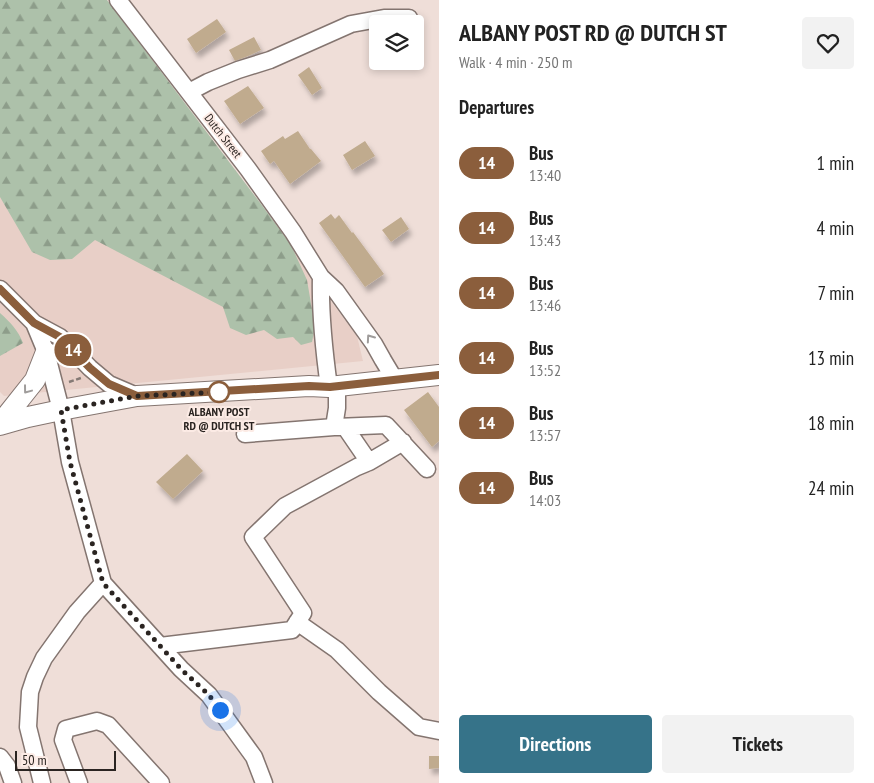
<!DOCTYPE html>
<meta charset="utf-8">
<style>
body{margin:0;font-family:"PT Sans Narrow",sans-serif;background:#f2f2f2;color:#222;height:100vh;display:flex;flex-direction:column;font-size:19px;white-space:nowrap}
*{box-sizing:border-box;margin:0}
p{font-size:16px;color:#767676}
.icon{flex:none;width:28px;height:28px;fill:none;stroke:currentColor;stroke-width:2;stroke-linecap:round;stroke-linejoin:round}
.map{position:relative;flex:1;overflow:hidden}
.details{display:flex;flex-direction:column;background:#fff;width:435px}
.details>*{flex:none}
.badge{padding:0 10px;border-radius:16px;font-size:18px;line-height:32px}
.tools{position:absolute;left:369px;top:15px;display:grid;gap:10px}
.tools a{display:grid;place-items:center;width:55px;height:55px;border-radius:5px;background:#fff;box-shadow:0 2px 8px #0003;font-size:25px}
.scale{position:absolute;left:15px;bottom:12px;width:101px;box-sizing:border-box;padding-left:5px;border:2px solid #2a2421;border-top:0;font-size:14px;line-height:18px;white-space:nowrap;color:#2a2421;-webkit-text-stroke:4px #fcebe5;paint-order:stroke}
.you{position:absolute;width:25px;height:25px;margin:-12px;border:4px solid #fff;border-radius:50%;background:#1a73e8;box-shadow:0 0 0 8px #1a73e833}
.map>.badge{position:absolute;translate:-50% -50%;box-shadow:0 0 0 2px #fff}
h2{padding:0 20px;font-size:19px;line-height:45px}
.round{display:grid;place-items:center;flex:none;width:52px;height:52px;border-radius:5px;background:#f2f2f2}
.headline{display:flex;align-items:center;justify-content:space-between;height:85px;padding:0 20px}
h1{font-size:24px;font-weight:600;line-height:38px}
.cta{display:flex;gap:10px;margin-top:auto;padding:10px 20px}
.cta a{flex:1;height:58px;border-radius:5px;background:#367389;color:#fff;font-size:20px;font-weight:600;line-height:58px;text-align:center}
.cta a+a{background:#f2f2f2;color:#222}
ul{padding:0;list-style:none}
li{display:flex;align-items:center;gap:15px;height:65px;padding:0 20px}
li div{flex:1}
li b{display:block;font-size:19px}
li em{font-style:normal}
li .badge{min-width:55px;font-weight:700;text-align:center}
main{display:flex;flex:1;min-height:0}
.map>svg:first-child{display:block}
</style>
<main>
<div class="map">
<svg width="439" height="783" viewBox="0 0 439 783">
<defs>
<pattern id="forest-firs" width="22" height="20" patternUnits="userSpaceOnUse" patternTransform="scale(1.25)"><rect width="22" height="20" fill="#adc1aa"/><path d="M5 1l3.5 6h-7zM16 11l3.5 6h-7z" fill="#8d9d8a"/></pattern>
<filter id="shadow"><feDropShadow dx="3" dy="5.5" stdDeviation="2.5" flood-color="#0004"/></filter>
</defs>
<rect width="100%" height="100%" fill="#efded8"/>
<path fill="#e8cfc7" d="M 0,0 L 286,241 L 357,336 L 363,361 L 4,396 L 0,392 Z"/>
<path fill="url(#forest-firs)" d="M 0,0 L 107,0 L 261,204 L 291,245 L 307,280 L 315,327 L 312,342 L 301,345 L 293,337 L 277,339 L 264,330 L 246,335 L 230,328 L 223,307 L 95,240 L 72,259 L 50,260 L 32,252 L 0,197 Z
M 0,313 C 10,322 18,330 23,343 L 0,356 Z"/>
<path fill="#c0ab8e" filter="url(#shadow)" d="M 217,19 L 226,32 L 196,53 L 187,39 Z
M 254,37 L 261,50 L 248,56 L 235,61 L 229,50 Z
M 309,67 L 322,88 L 312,95 L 298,75 Z
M 248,86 L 264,108 L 240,124 L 224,101 Z
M 298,131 L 310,149 L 311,149 L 321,161 L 290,184 L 274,161 L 270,164 L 261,151 L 283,136 L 285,139 Z
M 365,141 L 375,156 L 352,170 L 343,155 Z
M 331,214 L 335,219 L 339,215 L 352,233 L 353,232 L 384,274 L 365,287 L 319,223 Z
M 401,217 L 409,229 L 391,242 L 382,230 Z
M 428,392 L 439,407 L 439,441 L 432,447 L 404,410 Z
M 187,454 L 203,471 L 173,499 L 156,482 Z
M 429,756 L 439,756 L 439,768 L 429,769 Z"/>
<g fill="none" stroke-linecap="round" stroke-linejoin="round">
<g stroke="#847570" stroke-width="19">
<path id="minor" d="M 118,0 L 248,169 L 293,232 L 321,277 L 336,291 L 374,344 L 383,360 L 395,380
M 189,92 L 208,82 L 238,70 L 270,60 L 351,24 L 384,18 L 409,18
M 321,277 C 320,314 324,351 329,387
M 0,289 L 34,323 L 46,352 L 61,410 L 70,462 L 103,583 L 77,612 L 44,658 L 35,677 L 30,692 L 28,727 L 42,783
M 34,323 L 60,337 L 90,368 L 109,384 L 137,396
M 336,427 L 386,425 L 427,469
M 245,434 L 334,427 L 337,408 L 337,386
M 369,462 L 403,442
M 103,583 L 181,669 L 209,695 L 254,757 L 264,783
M 297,622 L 337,650 L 379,692 L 419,727 L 439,731
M 160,646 L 292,630 L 303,613 L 253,537 L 285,506 L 357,467 L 369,462 L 345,427
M 0,757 L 7,766 L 13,783
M 79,783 L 63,740 L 66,729 L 97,721 L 108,725 L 161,783"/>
</g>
<g stroke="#847570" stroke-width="22">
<path id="major" d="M 0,424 L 35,380 L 46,352
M 0,425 L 28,417 L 61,410 L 137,396 L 309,386 L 329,387 L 439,375"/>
</g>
<path stroke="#857a75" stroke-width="2.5" stroke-dasharray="5 2.5" stroke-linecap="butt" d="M 69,382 L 81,378"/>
<use href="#minor" stroke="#fff" stroke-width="16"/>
<use href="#major" stroke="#fff" stroke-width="20"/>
</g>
<defs><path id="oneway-chevron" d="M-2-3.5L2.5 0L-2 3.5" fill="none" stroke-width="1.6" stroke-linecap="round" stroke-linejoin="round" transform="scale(1.25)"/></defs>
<g stroke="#9f9c9b">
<use href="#oneway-chevron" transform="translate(370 338) rotate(-125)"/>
<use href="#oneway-chevron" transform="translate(27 390) rotate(127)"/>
</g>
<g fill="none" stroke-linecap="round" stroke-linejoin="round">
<g stroke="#fff" stroke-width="11">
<path id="line" d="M 0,289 L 34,323 L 60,337 L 90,368 L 109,384 L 137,396 L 309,386 L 330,387 L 439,375"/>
</g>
<use href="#line" stroke="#8b5e3c" stroke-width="8"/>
<path stroke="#2a2421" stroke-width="5" stroke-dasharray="0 9" d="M 219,392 L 137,396 L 61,410 L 70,462 L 103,583 L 181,669 L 209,695 L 220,710"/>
</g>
<circle fill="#fff" stroke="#8b5e3c" stroke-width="2.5" cx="219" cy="392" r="10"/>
<g text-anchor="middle" stroke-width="4" stroke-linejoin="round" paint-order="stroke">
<g font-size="12" fill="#2a2421" stroke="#fcebe5">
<text transform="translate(223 136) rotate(52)" y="4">Dutch Street</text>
</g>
<g font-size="12" font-weight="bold" fill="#2a2421" stroke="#fcebe5">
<text x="219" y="416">ALBANY POST<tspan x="219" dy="14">RD @ DUTCH ST</tspan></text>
</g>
</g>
</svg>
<div class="tools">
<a><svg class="icon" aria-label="layers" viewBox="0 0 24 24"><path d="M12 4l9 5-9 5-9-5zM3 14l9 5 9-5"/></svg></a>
</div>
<div class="scale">50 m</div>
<div class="you" style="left:220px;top:710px"></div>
<b class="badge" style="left:73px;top:350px;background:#8b5e3c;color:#fff">14</b>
</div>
<section class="details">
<div class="headline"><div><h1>ALBANY POST RD @ DUTCH ST</h1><p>Walk · 4 min · 250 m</p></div><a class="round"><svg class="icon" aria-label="heart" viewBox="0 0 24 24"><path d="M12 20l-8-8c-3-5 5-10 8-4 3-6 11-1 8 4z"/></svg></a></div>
<h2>Departures</h2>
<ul>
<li><span class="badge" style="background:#8b5e3c;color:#fff">14</span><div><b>Bus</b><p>13:40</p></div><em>1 min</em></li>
<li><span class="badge" style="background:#8b5e3c;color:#fff">14</span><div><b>Bus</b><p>13:43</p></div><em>4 min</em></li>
<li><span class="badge" style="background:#8b5e3c;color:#fff">14</span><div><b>Bus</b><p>13:46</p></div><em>7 min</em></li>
<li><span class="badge" style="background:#8b5e3c;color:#fff">14</span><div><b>Bus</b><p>13:52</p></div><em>13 min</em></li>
<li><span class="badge" style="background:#8b5e3c;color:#fff">14</span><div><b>Bus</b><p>13:57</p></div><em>18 min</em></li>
<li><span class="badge" style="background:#8b5e3c;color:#fff">14</span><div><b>Bus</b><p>14:03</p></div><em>24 min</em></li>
</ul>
<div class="cta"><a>Directions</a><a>Tickets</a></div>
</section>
</main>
